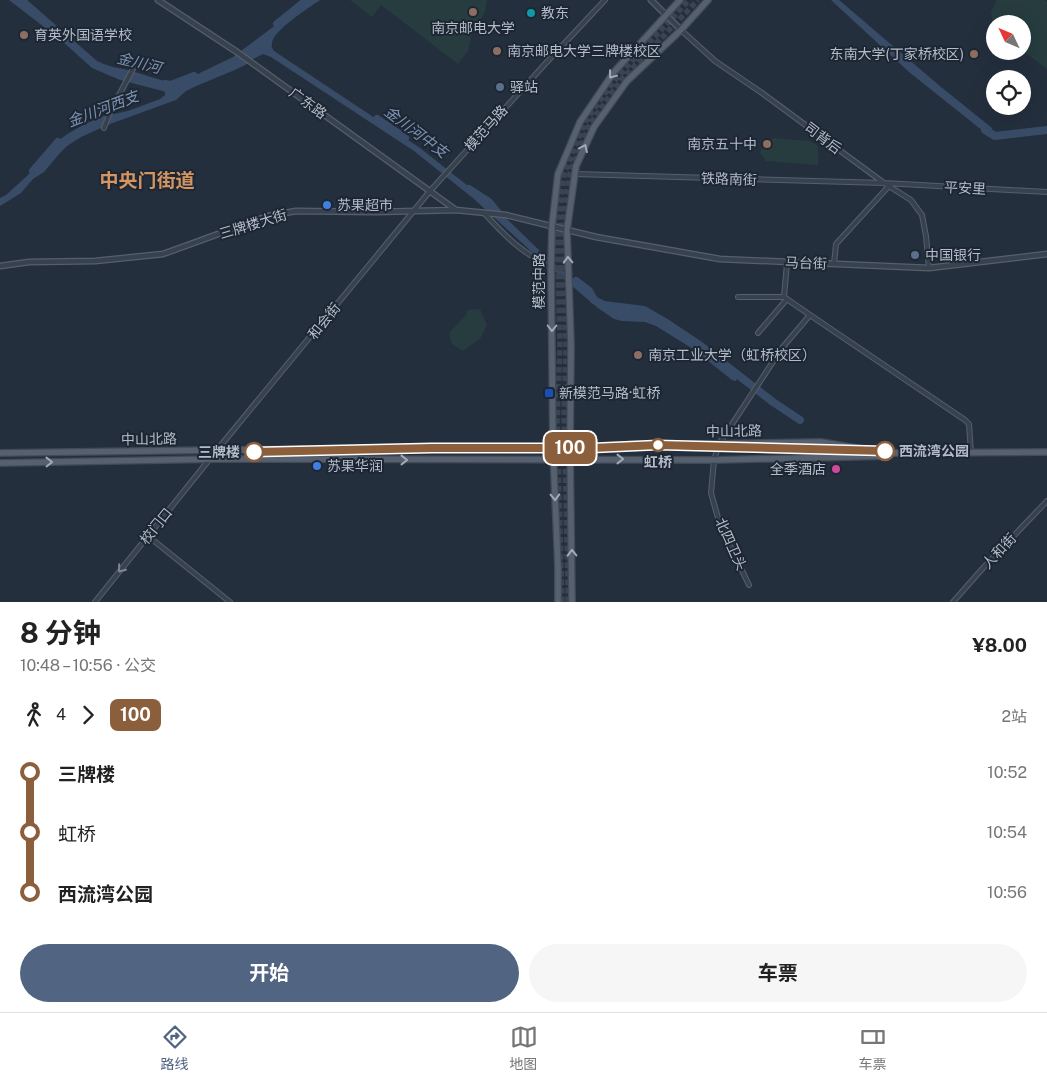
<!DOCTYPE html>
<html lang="zh">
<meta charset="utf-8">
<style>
body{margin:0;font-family:"Public Sans","Noto Sans SC",sans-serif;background:#f6f6f6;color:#222;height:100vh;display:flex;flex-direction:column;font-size:19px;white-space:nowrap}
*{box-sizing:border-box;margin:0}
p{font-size:16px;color:#767676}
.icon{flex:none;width:28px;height:28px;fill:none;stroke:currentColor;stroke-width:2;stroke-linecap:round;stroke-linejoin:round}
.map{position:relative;height:602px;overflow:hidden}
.side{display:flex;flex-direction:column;background:#fff;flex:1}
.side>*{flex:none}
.badge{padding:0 10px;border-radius:8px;font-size:18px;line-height:32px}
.needle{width:32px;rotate:314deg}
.fabs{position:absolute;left:986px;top:15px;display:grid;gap:10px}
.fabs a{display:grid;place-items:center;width:45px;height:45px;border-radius:50%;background:#fff;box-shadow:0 5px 20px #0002;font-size:25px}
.map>.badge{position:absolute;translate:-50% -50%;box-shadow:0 0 0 2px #fff}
.legs{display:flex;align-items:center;gap:8px;height:55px;padding:0 20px;font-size:16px}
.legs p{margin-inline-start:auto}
.overview{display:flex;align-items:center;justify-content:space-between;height:85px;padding:0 20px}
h1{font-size:28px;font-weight:700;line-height:38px}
.cta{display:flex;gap:10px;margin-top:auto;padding:10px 20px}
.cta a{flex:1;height:58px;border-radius:30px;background:#516482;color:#fff;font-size:20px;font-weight:700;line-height:58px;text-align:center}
.cta a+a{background:#f6f6f6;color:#222}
ul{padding:0 20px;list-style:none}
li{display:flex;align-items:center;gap:18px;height:60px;font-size:19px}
li i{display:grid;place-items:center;width:8px;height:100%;margin:0 6px;background:currentColor}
li i::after{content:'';width:12px;height:12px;margin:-6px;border:4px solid;border-radius:50%;background:#fff}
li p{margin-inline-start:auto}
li:first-child i{background:linear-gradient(#0000 50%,currentColor 0)}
li:last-child i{background:linear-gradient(currentColor 50%,#0000 0)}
.tab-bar{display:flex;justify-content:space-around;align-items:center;height:70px;border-top:1px solid #e0e0e0;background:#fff;font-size:14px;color:#767676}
.tab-bar a{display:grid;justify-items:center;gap:2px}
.tab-bar .active{color:#516482}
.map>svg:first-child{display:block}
</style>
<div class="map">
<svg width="1047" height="602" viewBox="0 0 1047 602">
<rect width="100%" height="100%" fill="#242f3e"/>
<path fill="#263c3f" d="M 350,0 L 487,0 L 485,12 L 471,36 L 468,51 L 458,64 L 381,5 L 372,17 Z
M 997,0 L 1045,0 L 1047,2 L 1047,69 L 1023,51 L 1022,24 L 995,24 L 995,31 L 994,30 L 991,12 Z
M 774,138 L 810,141 L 818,146 L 818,165 L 766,161 L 760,153 L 763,141 Z
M 480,309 L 487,325 L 480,339 L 463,351 L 452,344 L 449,333 L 465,316 L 468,310 Z"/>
<path fill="#394c67" d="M 9,0 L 27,0 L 97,61 C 110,68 122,68 135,72 C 149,76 162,81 177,84 L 233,57 L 289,15 L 311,0 L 320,0 C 309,8 273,30 272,43 C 271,47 272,48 274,51 L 420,148 L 463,182 L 510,222 L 542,253 L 598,301 L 613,307 L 634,311 L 649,316 L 691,342 L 724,366 L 737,378 L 736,381 L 732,380 L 693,349 L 656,326 L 645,322 L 622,321 L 614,319 L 598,308 L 533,253 L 474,199 L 414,151 L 271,57 L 263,54 L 253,59 L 247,64 L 237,69 L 194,87 L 186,91 L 176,100 L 110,124 L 81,137 L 67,146 L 59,154 L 44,172 L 33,179 L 21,193 L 0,206 L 0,198 L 6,195 L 27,176 L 59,140 L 69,133 L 85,124 L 104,116 L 128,111 L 160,99 L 165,95 L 165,92 L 163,91 L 120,80 L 92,68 L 61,40 Z
M 831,0 L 839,0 L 941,87 L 992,128 L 993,139 L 909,72 Z"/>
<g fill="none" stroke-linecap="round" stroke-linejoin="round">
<path stroke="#394c67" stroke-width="8" d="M 277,24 L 307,0
M 165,84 L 171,85 L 194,76
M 377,119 L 405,138
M 985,130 L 995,136 L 1047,130
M 33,171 L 58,142
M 469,189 L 489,202 L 501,217
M 576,281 L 589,291 L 594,300 L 604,305 L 644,310 L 668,324 L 698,344 L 773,402 L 800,420"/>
<path stroke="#3a4453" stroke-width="5.5" stroke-dasharray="5.5 3" stroke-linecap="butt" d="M 562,602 L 557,423 L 560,342 L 557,231 L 564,174 L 585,122 L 603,96 L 620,74 L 689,0
M 568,602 L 568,586 L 564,416 L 566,347 L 562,232 L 570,173 L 589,126 L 606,101 L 622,79 L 698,0"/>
<g stroke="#565f6c" stroke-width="6">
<path id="minor" d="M 681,30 L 715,61 L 762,93 L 884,183 L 911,200 L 922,215 L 926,236 L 929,268
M 104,128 L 111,110 L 134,67
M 575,174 L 884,183 L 1047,192
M 484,213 C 506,237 522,253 551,267
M 787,263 L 784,297 L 810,315
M 834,264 L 836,244 L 889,186
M 738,297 L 784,297
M 758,333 L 787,299
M 148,536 L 230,602
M 749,585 L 720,525 L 711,493 L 714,460 L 719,444 L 782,348 L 810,315 L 965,420 L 969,424 L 971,453
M 95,602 L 217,450 L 430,191 L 545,64 L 605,0
M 953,602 L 983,568 L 1047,501"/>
</g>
<g stroke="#565f6c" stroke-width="7">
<path id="tertiary" d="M 158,0 L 237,52 L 456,210
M 651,0 L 681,30
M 0,266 L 29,262 L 95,261 L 163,254 L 268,216 L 296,211 L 376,212 L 456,210 L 506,215 L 596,237 L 720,259 L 929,268 L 1047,254"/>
</g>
<g stroke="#414a57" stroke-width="8">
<path id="primary" d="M 0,453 L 217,450 L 591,448 L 658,445 L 821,442 L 885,453 L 1047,452
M 0,463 L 217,459 L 714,460 L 888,456
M 558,602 L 558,567 L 553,449 L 551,267 L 552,226 L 558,174 L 580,122 L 614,72 L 680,0
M 572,602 L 570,448 L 571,345 L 567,230 L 576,166 L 594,127 L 627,81 L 681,30 L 708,0"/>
</g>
<use href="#minor" stroke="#38414e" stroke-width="4"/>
<use href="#tertiary" stroke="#38414e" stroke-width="4.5"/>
<use href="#primary" stroke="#56606e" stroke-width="5.5"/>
</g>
<defs><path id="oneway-chevron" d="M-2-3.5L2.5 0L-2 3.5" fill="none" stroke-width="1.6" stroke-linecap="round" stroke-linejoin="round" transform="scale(1.25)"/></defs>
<g stroke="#a1aab7">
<use href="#oneway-chevron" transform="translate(612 75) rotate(127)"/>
<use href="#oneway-chevron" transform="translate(584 148) rotate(-65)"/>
<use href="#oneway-chevron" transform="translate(568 260) rotate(-92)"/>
<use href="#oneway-chevron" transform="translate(552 328) rotate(90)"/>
<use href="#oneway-chevron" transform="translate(620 459)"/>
<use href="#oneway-chevron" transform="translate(404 460)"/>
<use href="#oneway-chevron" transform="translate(49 462) rotate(-1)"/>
<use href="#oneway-chevron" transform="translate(555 497) rotate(88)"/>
<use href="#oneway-chevron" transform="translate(572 553) rotate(-91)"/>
</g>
<use stroke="#7c8592" href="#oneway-chevron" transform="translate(121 569) rotate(129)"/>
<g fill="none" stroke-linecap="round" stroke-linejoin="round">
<g stroke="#fff" stroke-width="11">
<path id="line-1" d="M 254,452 L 432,448 L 592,448 L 658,445 L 885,451"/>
</g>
<use href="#line-1" stroke="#8b5e3c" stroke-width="8"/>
</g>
<g fill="#8d6e63" stroke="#1d2633" stroke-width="2">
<circle cx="473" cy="12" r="5"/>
<circle cx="24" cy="35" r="5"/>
<circle cx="497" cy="51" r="5"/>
<circle cx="974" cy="54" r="5"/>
<circle cx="767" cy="144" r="5"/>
<circle cx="638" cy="355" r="5"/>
</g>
<circle fill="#0f9aa8" stroke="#1d2633" stroke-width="2" cx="531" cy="13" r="5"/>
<g fill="#5c6f8a" stroke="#1d2633" stroke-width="2">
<circle cx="500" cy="87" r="5"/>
<circle cx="915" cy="255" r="5"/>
</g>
<g fill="#3f7fe0" stroke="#1d2633" stroke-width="2">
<circle cx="327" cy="205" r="5"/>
<circle cx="317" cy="466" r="5"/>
</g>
<rect fill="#1a4fb4" stroke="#1d2633" stroke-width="2" x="544" y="388" width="10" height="10" rx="2.5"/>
<g fill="#fff" stroke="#8b5e3c" stroke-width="2.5">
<circle cx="658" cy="445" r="6"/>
<circle cx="885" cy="451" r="9"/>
<circle cx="254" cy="452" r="9"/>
</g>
<circle fill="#d1479c" stroke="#1d2633" stroke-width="2" cx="836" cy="469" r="5"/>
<g text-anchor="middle" stroke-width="4" stroke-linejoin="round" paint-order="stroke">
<g font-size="14" fill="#b4bcc9" stroke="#1d2633" text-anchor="start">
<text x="541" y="18">教东</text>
<text x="473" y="33" text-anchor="middle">南京邮电大学</text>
<text x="34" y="40">育英外国语学校</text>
<text x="507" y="56">南京邮电大学三牌楼校区</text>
<text x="964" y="59" text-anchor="end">东南大学(丁家桥校区)</text>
<text x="510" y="92">驿站</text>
<text x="757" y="149" text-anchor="end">南京五十中</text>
<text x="337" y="210">苏果超市</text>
<text x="925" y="260">中国银行</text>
<text x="648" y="360">南京工业大学（虹桥校区）</text>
<text x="559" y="398">新模范马路·虹桥</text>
<text x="327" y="471">苏果华润</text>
<text x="826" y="474" text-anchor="end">全季酒店</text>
</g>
<g font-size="14" fill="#b4bcc9" stroke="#1d2633">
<text transform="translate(308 103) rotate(36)" y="5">广东路</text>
<text transform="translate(486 128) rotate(-48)" y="5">模范马路</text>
<text transform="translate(823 138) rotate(37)" y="5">司背后</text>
<text transform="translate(729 179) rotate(2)" y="5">铁路南街</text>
<text transform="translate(965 188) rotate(3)" y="5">平安里</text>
<text transform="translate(253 224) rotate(-17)" y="5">三牌楼大街</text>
<text transform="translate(806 263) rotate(2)" y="5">马台街</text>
<text transform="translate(539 281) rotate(-90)" y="5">模范中路</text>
<text transform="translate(324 321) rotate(-51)" y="5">和会街</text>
<text transform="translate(734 431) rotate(-1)" y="5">中山北路</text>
<text transform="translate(149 439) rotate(-1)" y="5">中山北路</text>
<text transform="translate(156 526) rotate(-51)" y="5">校门口</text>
<text transform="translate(731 544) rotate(66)" y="5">北四卫头</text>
<text transform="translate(999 551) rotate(-47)" y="5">人和街</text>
</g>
<g font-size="14" font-weight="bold" fill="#b4bcc9" stroke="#1d2633" text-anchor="start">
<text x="899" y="456">西流湾公园</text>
<text x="240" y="457" text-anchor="end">三牌楼</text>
<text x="658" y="467" text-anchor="middle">虹桥</text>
</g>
<g font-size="15" font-style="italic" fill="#7c92b1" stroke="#1d2633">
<text transform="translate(139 63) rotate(14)" y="5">金川河</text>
<text transform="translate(103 109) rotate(-21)" y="5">金川河西支</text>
<text transform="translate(416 132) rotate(37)" y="5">金川河中支</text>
</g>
<g font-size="19" font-weight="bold" fill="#d59563" stroke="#1d2633">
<text x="147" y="187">中央门街道</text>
</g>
</g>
</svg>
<div class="fabs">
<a><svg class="needle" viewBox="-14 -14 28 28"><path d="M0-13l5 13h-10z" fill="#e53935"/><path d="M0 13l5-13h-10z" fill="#767676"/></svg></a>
<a><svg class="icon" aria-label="locate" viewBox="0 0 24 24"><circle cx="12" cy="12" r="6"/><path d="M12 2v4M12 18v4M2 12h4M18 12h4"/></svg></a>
</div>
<b class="badge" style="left:570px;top:448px;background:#8b5e3c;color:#fff">100</b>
</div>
<section class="side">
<div class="overview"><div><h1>8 分钟</h1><p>10:48 – 10:56 · 公交</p></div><b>¥8.00</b></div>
<div class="legs"><svg class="icon" aria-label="walk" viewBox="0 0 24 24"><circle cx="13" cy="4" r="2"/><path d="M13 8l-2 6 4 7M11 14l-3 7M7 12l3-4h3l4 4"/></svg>4<svg class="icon" aria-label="forward" viewBox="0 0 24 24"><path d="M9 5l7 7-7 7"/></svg><b class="badge" style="background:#8b5e3c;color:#fff">100</b><p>2站</p></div>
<ul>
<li><i style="color:#8b5e3c"></i><b>三牌楼</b><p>10:52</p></li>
<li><i style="color:#8b5e3c"></i><span>虹桥</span><p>10:54</p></li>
<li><i style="color:#8b5e3c"></i><b>西流湾公园</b><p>10:56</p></li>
</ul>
<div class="cta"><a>开始</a><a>车票</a></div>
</section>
<nav class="tab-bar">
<a class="active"><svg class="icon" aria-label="directions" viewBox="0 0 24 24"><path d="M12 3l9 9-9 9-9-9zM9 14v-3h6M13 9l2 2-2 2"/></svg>路线</a>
<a><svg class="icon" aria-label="map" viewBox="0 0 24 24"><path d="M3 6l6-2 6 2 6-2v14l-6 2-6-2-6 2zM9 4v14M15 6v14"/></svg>地图</a>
<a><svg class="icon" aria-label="tickets" viewBox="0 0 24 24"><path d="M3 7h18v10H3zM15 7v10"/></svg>车票</a>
</nav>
